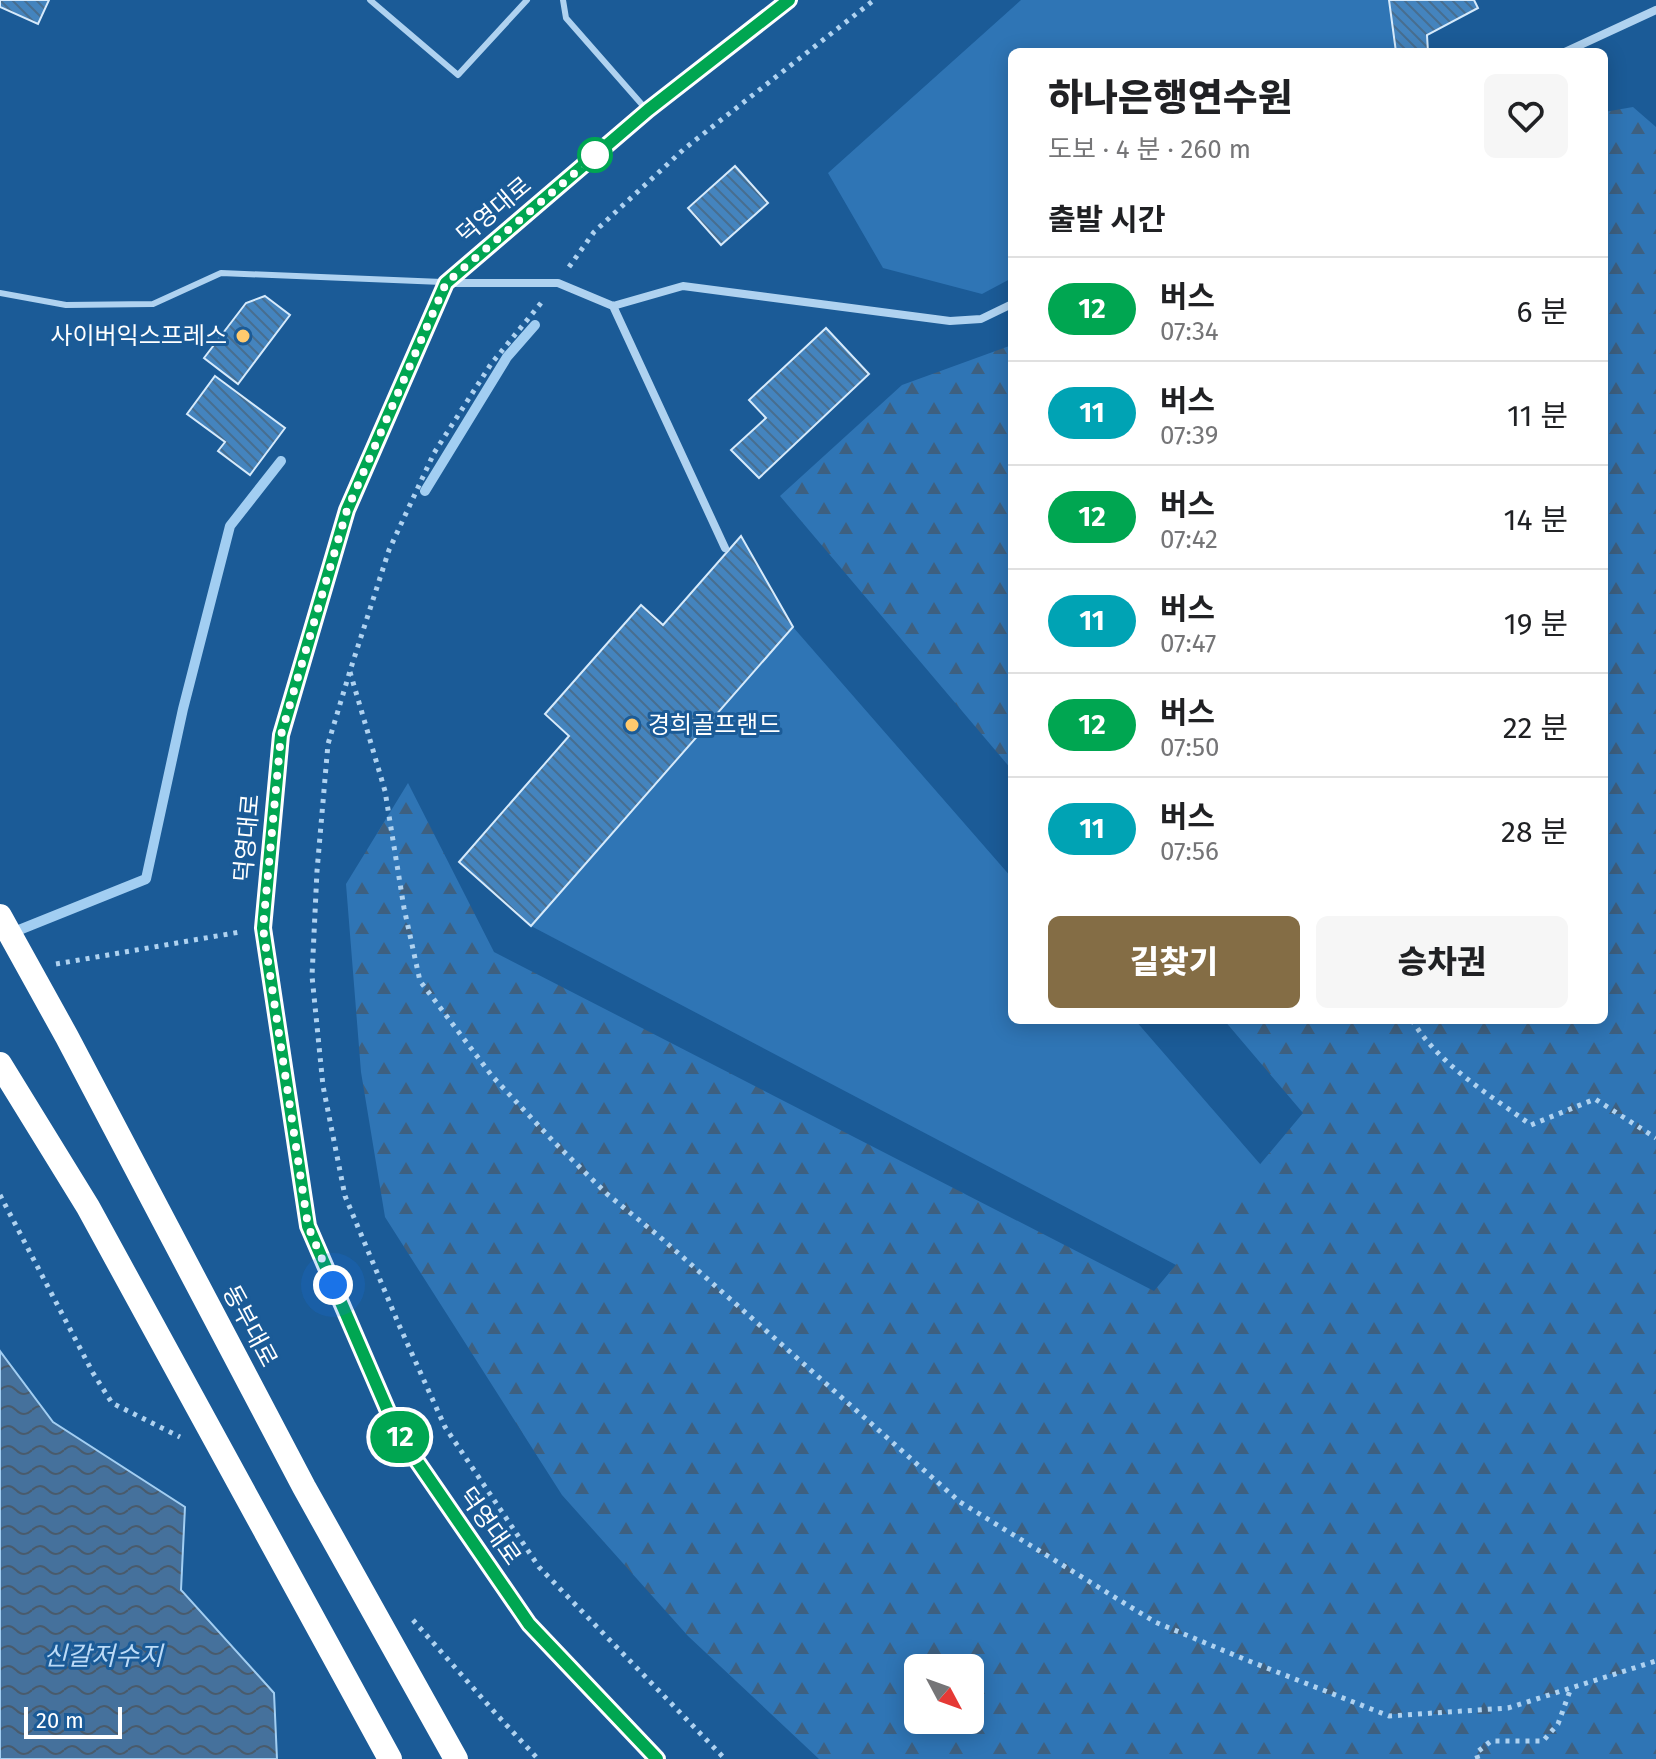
<!DOCTYPE html>
<html lang="ko">
<meta charset="utf-8">
<style>
body{margin:0;font-family:"Fira Sans","Noto Sans KR",sans-serif;background:#f6f6f6;color:#202124;height:100vh;display:flex;flex-direction:column;font-size:30px;white-space:nowrap}
*{box-sizing:border-box;margin:0}
p{font-size:26px;color:#757577}
.icon{flex:none;width:44px;height:44px;fill:none;stroke:currentColor;stroke-width:2;stroke-linecap:round;stroke-linejoin:round}
.map{position:relative;flex:1;overflow:hidden}
.side{position:absolute;left:1008px;top:48px;width:600px;height:976px;display:flex;flex-direction:column;background:#fff;border-radius:12px;box-shadow:0 4px 20px #0003}
.side>*{flex:none}
.badge{padding:0 16px;border-radius:26px;font-size:28px;line-height:52px}
.needle{width:52px;rotate:131deg}
.fabs{position:absolute;left:904px;top:1654px;display:grid;gap:16px}
.fabs a{display:grid;place-items:center;width:80px;height:80px;border-radius:12px;background:#fff;box-shadow:0 4px 20px #0003;font-size:40px}
.scale{position:absolute;left:24px;bottom:20px;width:98px;box-sizing:border-box;padding-left:8px;border:4px solid #fff;border-top:0;font-size:22px;line-height:28px;white-space:nowrap;color:#fff;-webkit-text-stroke:6px #1b5b97;paint-order:stroke}
.you{position:absolute;width:40px;height:40px;margin:-20px;border:6px solid #fff;border-radius:50%;background:#1a73e8;box-shadow:0 0 0 12px #1a73e833}
.map>.badge{position:absolute;translate:-50% -50%;box-shadow:0 0 0 4px #fff}
h2{padding:0 40px;font-size:30px;line-height:72px}
.round{display:grid;place-items:center;flex:none;width:84px;height:84px;border-radius:12px;background:#f6f6f6}
.overview{display:flex;align-items:center;justify-content:space-between;height:136px;padding:0 40px}
h1{font-size:38px;font-weight:800;line-height:60px}
.button{display:flex;gap:16px;margin-top:auto;padding:16px 40px}
.button a{flex:1;height:92px;border-radius:12px;background:#846d45;color:#fff;font-size:32px;font-weight:800;line-height:92px;text-align:center}
.button a+a{background:#f6f6f6;color:#202124}
ul{padding:0;list-style:none}
li{display:flex;align-items:center;gap:24px;height:104px;padding:0 40px;border-top:2px solid #e0e0e0}
li div{flex:1}
li b{display:block;font-size:30px}
li em{font-style:normal}
li .badge{min-width:88px;font-weight:700;text-align:center}
.map>svg:first-child{display:block}
</style>
<div class="map">
<svg width="1656" height="1759" viewBox="0 0 1656 1759">
<defs>
<pattern id="forest-firs" width="22" height="20" patternUnits="userSpaceOnUse" patternTransform="scale(2)"><rect width="22" height="20" fill="#2f75b5"/><path d="M5 1l3.5 6h-7zM16 11l3.5 6h-7z" fill="#3e6080"/></pattern>
<pattern id="water-waves" width="16" height="10" patternUnits="userSpaceOnUse" patternTransform="scale(2)"><rect width="16" height="10" fill="#45719c"/><path d="M0 5q4-4 8 0t8 0" fill="none" stroke="#495b6c"/></pattern>
<pattern id="building-back-hatch" width="6" height="6" patternUnits="userSpaceOnUse" patternTransform="scale(2)"><rect width="6" height="6" fill="#4484be"/><path d="M-1 5l2 2M0 0l6 6M5-1l2 2" fill="none" stroke="#476e90"/></pattern>
</defs>
<rect width="100%" height="100%" fill="#1b5b97"/>
<path fill="#2f75b5" d="M 1021,0 L 1389,0 L 1396,52 L 1012,52 L 1012,278 L 982,294 L 883,268 L 828,173 Z
M 793,627 L 1012,878 L 1012,1020 L 1135,1020 L 1280,1187 L 1197,1276 L 531,926 Z"/>
<path fill="url(#forest-firs)" fill-rule="evenodd" d="M 1633,107 L 1656,127 L 1656,1759 L 819,1759 L 688,1636 L 562,1495 L 385,1217 L 361,1072 L 346,884 L 408,783 L 494,952 L 1154,1291 L 1303,1113 L 1224,1020 L 1604,1020 L 1604,112 ZM 918,1668 L 970,1668 L 970,1720 L 918,1720 Z
M 1012,345 L 1012,770 L 780,496 L 902,385 Z"/>
<path fill="url(#water-waves)" stroke="#a2cef2" stroke-width="2" d="M 0,1351 L 53,1422 L 185,1507 L 181,1590 L 274,1693 L 277,1759 L 0,1759 Z"/>
<g fill="none" stroke-linecap="round" stroke-linejoin="round">
<path stroke="#a2cef2" stroke-width="10" d="M 425,491 L 507,357 L 535,325
M 9,934 L 146,879 L 183,709 L 230,526 L 281,461"/>
</g>
<path fill="url(#building-back-hatch)" stroke="#d6eafb" stroke-width="2" d="M 0,0 L 49,0 L 38,24 L 0,7 Z
M 1389,0 L 1474,0 L 1478,8 L 1427,35 L 1428,52 L 1396,52 Z
M 735,166 L 768,203 L 721,245 L 688,208 Z
M 265,296 L 290,315 L 238,384 L 204,358 L 246,303 Z
M 826,328 L 869,374 L 759,478 L 731,450 L 766,418 L 749,400 Z
M 215,376 L 285,428 L 250,475 L 218,451 L 225,442 L 187,414 Z
M 741,536 L 793,627 L 531,926 L 459,862 L 569,736 L 545,714 L 641,605 L 663,625 Z"/>
<g fill="none" stroke-linecap="round" stroke-linejoin="round">
<path stroke="#afd2f0" stroke-width="5" stroke-dasharray="4 6" stroke-linecap="butt" d="M 569,267 L 594,232 L 684,149 L 874,0
M 541,303 L 491,364 L 434,453 L 389,550 L 350,671 L 328,744 L 317,871 L 312,976 L 323,1086 L 345,1196 L 399,1325 L 445,1427 L 539,1567 L 725,1759
M 350,672 L 385,791 L 404,908 L 420,981 L 492,1076 L 554,1142 L 607,1194 L 660,1237 L 960,1502 L 1155,1622 L 1244,1659 L 1389,1716 L 1508,1708 L 1656,1661
M 56,964 L 240,932
M 1412,1020 C 1439,1065 1490,1095 1531,1125 L 1595,1099 L 1656,1138
M 0,1195 L 93,1373 L 112,1403 L 180,1437
M 413,1620 L 498,1716 L 538,1759
M 1478,1759 L 1476,1753 L 1491,1741 L 1543,1741 L 1558,1724 L 1571,1688"/>
<path stroke="#afd2f0" stroke-width="6" d="M 370,0 L 458,75 L 527,0
M 563,0 L 566,18 L 645,108
M 0,293 L 66,305 L 153,304 L 221,273 L 442,282"/>
<path stroke="#afd2f0" stroke-width="8" d="M 1565,52 L 1656,10
M 450,283 L 558,283 L 613,306 L 683,286 L 950,321 L 981,319 L 1012,304
M 613,306 L 725,548"/>
<path stroke="#ddedfb" stroke-width="16" d="M 657,1759 L 529,1624 L 397,1432 L 308,1226 L 263,928 L 281,735 L 347,510 L 446,283 L 648,110 L 789,0"/>
<path stroke="#fff" stroke-width="24" d="M 0,916 L 67,1037 L 304,1487 L 456,1759
M 0,1064 L 88,1207 L 390,1759"/>
</g>
<g fill="none" stroke-linecap="round" stroke-linejoin="round">
<g stroke="#fff" stroke-width="18">
<path id="line" d="M 657,1759 L 529,1624 L 397,1432 L 308,1226 L 263,928 L 281,735 L 347,510 L 446,283 L 648,110 L 789,0"/>
</g>
<use href="#line" stroke="#00a651" stroke-width="12"/>
<path stroke="#fff" stroke-width="8" stroke-dasharray="0 14.4" d="M 333,1285 L 308,1226 L 263,928 L 281,735 L 347,510 L 446,283 L 603,149 L 595,155"/>
</g>
<circle fill="#fff" stroke="#00a651" stroke-width="4" cx="595" cy="155" r="16"/>
<g fill="#ffca6e" stroke="#1b5b97" stroke-width="3">
<circle cx="243" cy="336" r="8"/>
<circle cx="632" cy="725" r="8"/>
</g>
<g text-anchor="middle" stroke-width="6" stroke-linejoin="round" paint-order="stroke">
<g font-size="24" fill="#fff" stroke="#1b5b97">
<text transform="translate(494 210) rotate(-40)" y="8">덕영대로</text>
<text transform="translate(247 838) rotate(-85)" y="8">덕영대로</text>
<text transform="translate(250 1326) rotate(62)" y="8">동부대로</text>
<text transform="translate(490 1526) rotate(55)" y="8">덕영대로</text>
</g>
<g font-size="24" fill="#fff" stroke="#1b5b97" text-anchor="end">
<text x="227" y="344">사이버익스프레스</text>
<text x="648" y="733" text-anchor="start">경희골프랜드</text>
</g>
<g font-size="26" font-style="italic" fill="#bcdbf7" stroke="#1b5b97">
<text x="103" y="1665">신갈저수지</text>
</g>
</g>
</svg>
<div class="fabs">
<a><svg class="needle" viewBox="-14 -14 28 28"><path d="M0-13l5 13h-10z" fill="#e53935"/><path d="M0 13l5-13h-10z" fill="#757577"/></svg></a>
</div>
<div class="scale">20 m</div>
<div class="you" style="left:333px;top:1285px"></div>
<b class="badge" style="left:400px;top:1437px;background:#00a651;color:#fff">12</b>
<section class="side">
<div class="overview"><div><h1>하나은행연수원</h1><p>도보 · 4 분 · 260 m</p></div><a class="round"><svg class="icon" aria-label="heart" viewBox="0 0 24 24"><path d="M12 20l-8-8c-3-5 5-10 8-4 3-6 11-1 8 4z"/></svg></a></div>
<h2>출발 시간</h2>
<ul>
<li><span class="badge" style="background:#00a651;color:#fff">12</span><div><b>버스</b><p>07:34</p></div><em>6 분</em></li>
<li><span class="badge" style="background:#00a3b4;color:#fff">11</span><div><b>버스</b><p>07:39</p></div><em>11 분</em></li>
<li><span class="badge" style="background:#00a651;color:#fff">12</span><div><b>버스</b><p>07:42</p></div><em>14 분</em></li>
<li><span class="badge" style="background:#00a3b4;color:#fff">11</span><div><b>버스</b><p>07:47</p></div><em>19 분</em></li>
<li><span class="badge" style="background:#00a651;color:#fff">12</span><div><b>버스</b><p>07:50</p></div><em>22 분</em></li>
<li><span class="badge" style="background:#00a3b4;color:#fff">11</span><div><b>버스</b><p>07:56</p></div><em>28 분</em></li>
</ul>
<div class="button"><a>길찾기</a><a>승차권</a></div>
</section>
</div>
